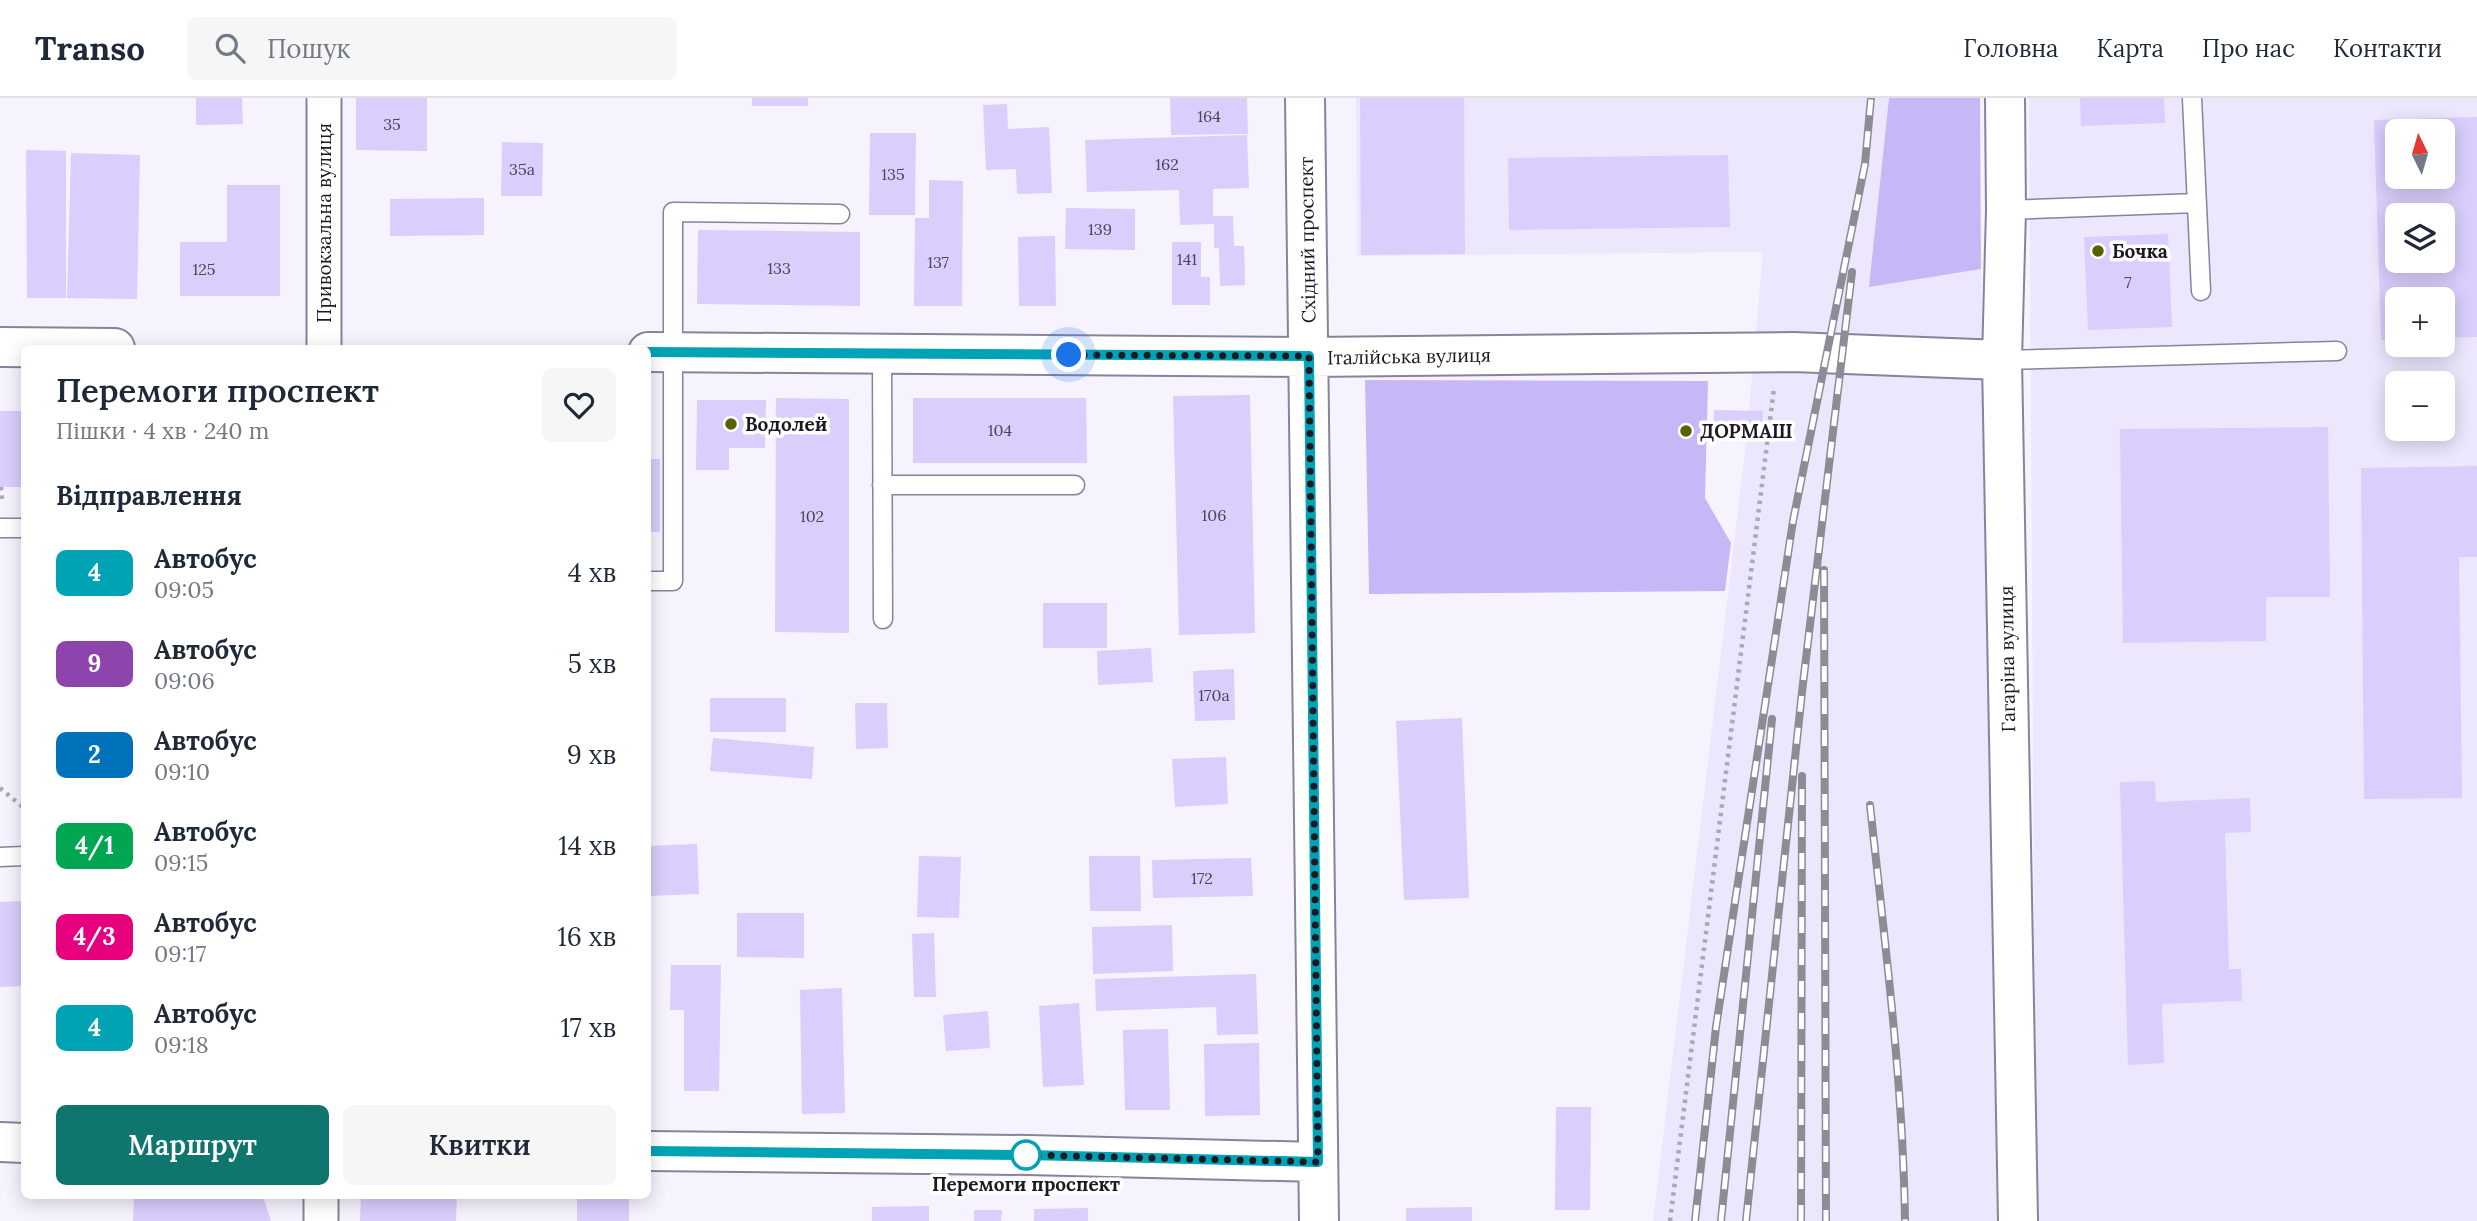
<!DOCTYPE html>
<html lang="uk">
<meta charset="utf-8">
<style>
body{margin:0;font-family:Lora,serif;background:#f6f6f7;color:#1f2937;height:100vh;display:flex;flex-direction:column;font-size:26px;white-space:nowrap}
*{box-sizing:border-box;margin:0}
p{font-size:23px;color:#747a83}
.icon{flex:none;width:38px;height:38px;fill:none;stroke:currentColor;stroke-width:2;stroke-linecap:round;stroke-linejoin:round}
.map{position:relative;flex:1;overflow:hidden}
.side{position:absolute;left:21px;top:247px;width:630px;height:854px;display:flex;flex-direction:column;background:#fff;border-radius:10px;box-shadow:0 4px 18px #0003}
.side>*{flex:none}
.badge{padding:0 14px;border-radius:10px;font-size:24px;line-height:46px}
.needle{width:46px;rotate:355deg}
.controls{position:absolute;left:2385px;top:21px;display:grid;gap:14px}
.controls a{display:grid;place-items:center;width:70px;height:70px;border-radius:10px;background:#fff;box-shadow:0 4px 18px #0003;font-size:35px}
.you{position:absolute;width:35px;height:35px;margin:-18px;border:5px solid #fff;border-radius:50%;background:#1a73e8;box-shadow:0 0 0 10px #1a73e833}
.map>.badge{position:absolute;translate:-50% -50%;box-shadow:0 0 0 4px #fff}
h2{padding:0 35px;font-size:26px;line-height:63px}
.round{display:grid;place-items:center;flex:none;width:74px;height:74px;border-radius:10px;background:#f6f6f7}
.head{display:flex;align-items:center;justify-content:space-between;height:119px;padding:0 35px}
h1{font-size:33px;font-weight:600;line-height:52px}
.action{display:flex;gap:14px;margin-top:auto;padding:14px 35px}
.action a{flex:1;height:80px;border-radius:10px;background:#0f766e;color:#fff;font-size:28px;font-weight:600;line-height:80px;text-align:center}
.action a+a{background:#f6f6f7;color:#1f2937}
ul{padding:0;list-style:none}
li{display:flex;align-items:center;gap:21px;height:91px;padding:0 35px}
li div{flex:1}
li b{display:block;font-size:26px}
li em{font-style:normal}
li .badge{min-width:77px;font-weight:700;text-align:center}
header{display:flex;align-items:center;gap:42px;box-sizing:border-box;height:98px;padding:0 35px;background:#fff;border-bottom:2px solid #e0e1e3}
header strong{font-size:33px}
nav{display:flex;gap:38px;margin-inline-start:auto;font-size:24px}
.search{width:490px;height:63px;background:#f6f6f7;display:flex;align-items:center;gap:18px;box-sizing:border-box;padding:0 24px;border-radius:10px;color:#747a83;font-size:26px}
.map>svg:first-child{display:block}
</style>
<header>
<strong>Transo</strong>
<div class="search"><svg class="icon" aria-label="search" viewBox="0 0 24 24"><circle cx="10" cy="10" r="6"/><path d="M15 15l6 6"/></svg>Пошук</div>
<nav><a>Головна</a><a>Карта</a><a>Про нас</a><a>Контакти</a></nav>
</header>
<div class="map">
<svg width="2477" height="1123" viewBox="0 0 2477 1123">
<rect width="100%" height="100%" fill="#f6f3ff"/>
<path fill="#ece7fc" fill-rule="evenodd" d="M 1356,0 L 1889,0 L 1870,188 L 1981,171 L 1998,1123 L 1653,1123 L 1746,346 L 1763,154 L 1357,158 Z
M 2029,0 L 2477,0 L 2477,1123 L 2036,1123 ZM 2398,33 L 2443,33 L 2443,79 L 2398,79 ZM 2398,117 L 2443,117 L 2443,163 L 2398,163 ZM 2398,201 L 2443,201 L 2443,247 L 2398,247 ZM 2398,285 L 2443,285 L 2443,331 L 2398,331 Z"/>
<path fill="#c8b7f6" d="M 1889,0 L 1980,0 L 1981,171 L 1869,189 Z
M 1365,282 L 1708,283 L 1705,400 L 1731,445 L 1725,493 L 1369,496 Z"/>
<path fill="#d9cefc" fill-rule="evenodd" d="M 196,0 L 242,0 L 243,26 L 196,27 Z
M 356,0 L 427,0 L 427,53 L 356,52 Z
M 752,0 L 808,0 L 808,8 L 752,8 Z
M 1170,0 L 1247,0 L 1248,36 L 1171,37 Z
M 1360,0 L 1464,0 L 1465,156 L 1361,157 Z
M 2080,0 L 2164,0 L 2165,25 L 2081,28 Z
M 1007,6 L 1008,31 L 1049,29 L 1052,95 L 1017,96 L 1016,71 L 986,72 L 983,7 Z
M 2477,19 L 2477,239 L 2443,240 L 2443,201 L 2398,201 L 2398,242 L 2381,242 L 2374,22 ZM 2398,33 L 2443,33 L 2443,79 L 2398,79 ZM 2398,117 L 2443,117 L 2443,163 L 2398,163 Z
M 870,35 L 916,35 L 915,117 L 869,117 Z
M 1247,37 L 1249,90 L 1213,91 L 1213,118 L 1233,118 L 1234,148 L 1244,148 L 1245,187 L 1220,188 L 1219,150 L 1214,150 L 1214,126 L 1180,127 L 1179,92 L 1087,94 L 1085,42 Z
M 502,44 L 543,45 L 542,98 L 501,98 Z
M 26,52 L 66,53 L 66,200 L 27,200 Z
M 71,55 L 140,57 L 137,201 L 67,200 Z
M 1728,57 L 1730,129 L 1509,132 L 1508,60 Z
M 929,82 L 963,83 L 962,208 L 914,208 L 915,120 L 929,120 Z
M 227,87 L 280,87 L 280,198 L 180,198 L 180,144 L 227,144 Z
M 484,100 L 484,137 L 390,138 L 390,101 Z
M 1066,110 L 1135,111 L 1135,152 L 1065,151 Z
M 698,132 L 860,134 L 860,208 L 697,206 Z
M 2168,136 L 2172,229 L 2088,232 L 2084,139 Z
M 1055,138 L 1056,208 L 1019,208 L 1018,139 Z
M 1172,144 L 1201,144 L 1201,179 L 1210,179 L 1210,207 L 1172,207 Z
M 1250,297 L 1255,535 L 1179,537 L 1173,298 Z
M 776,300 L 849,301 L 849,535 L 775,534 Z
M 913,300 L 1086,300 L 1087,365 L 913,365 Z
M 697,302 L 766,302 L 765,350 L 729,350 L 729,372 L 696,372 Z
M 1714,312 L 1763,313 L 1762,342 L 1713,341 Z
M 0,313 L 24,313 L 24,389 L 0,389 Z
M 2328,329 L 2330,499 L 2266,499 L 2266,543 L 2123,545 L 2120,331 Z
M 648,361 L 660,361 L 660,434 L 648,434 Z
M 2477,368 L 2477,459 L 2459,459 L 2462,700 L 2364,701 L 2361,370 Z
M 1043,505 L 1107,505 L 1107,550 L 1043,550 Z
M 1151,550 L 1153,584 L 1098,587 L 1097,553 Z
M 1234,571 L 1235,622 L 1195,623 L 1193,573 Z
M 710,600 L 786,600 L 786,634 L 710,634 Z
M 855,605 L 887,605 L 888,650 L 856,651 Z
M 1462,620 L 1469,800 L 1404,802 L 1396,623 Z
M 713,640 L 814,649 L 812,681 L 710,673 Z
M 1226,659 L 1228,706 L 1175,709 L 1172,661 Z
M 2155,683 L 2156,704 L 2250,700 L 2251,734 L 2225,735 L 2229,871 L 2241,871 L 2242,903 L 2162,906 L 2164,965 L 2128,967 L 2120,684 Z
M 697,746 L 699,796 L 648,798 L 648,748 Z
M 919,758 L 961,759 L 959,820 L 917,819 Z
M 1089,758 L 1140,758 L 1141,813 L 1090,813 Z
M 1251,760 L 1253,798 L 1153,800 L 1152,762 Z
M 24,803 L 24,888 L 0,889 L 0,804 Z
M 737,815 L 804,815 L 804,860 L 737,859 Z
M 1172,827 L 1173,873 L 1093,876 L 1092,829 Z
M 934,835 L 936,899 L 914,899 L 912,836 Z
M 671,867 L 721,867 L 719,993 L 684,993 L 684,912 L 670,912 Z
M 1256,876 L 1258,936 L 1217,937 L 1216,909 L 1096,913 L 1095,881 Z
M 842,890 L 845,1015 L 802,1016 L 800,892 Z
M 1079,905 L 1084,987 L 1043,989 L 1039,908 Z
M 988,913 L 990,950 L 946,953 L 943,917 Z
M 1168,931 L 1170,1012 L 1125,1012 L 1123,932 Z
M 1259,945 L 1260,1017 L 1205,1018 L 1204,946 Z
M 1556,1009 L 1591,1009 L 1590,1112 L 1555,1112 Z
M 134,1097 L 260,1097 L 265,1104 L 271,1123 L 133,1123 Z
M 361,1097 L 457,1097 L 456,1123 L 360,1123 Z
M 629,1098 L 629,1123 L 577,1123 L 577,1099 Z
M 929,1108 L 929,1123 L 872,1123 L 872,1109 Z
M 1472,1109 L 1472,1123 L 1406,1123 L 1406,1110 Z
M 1088,1110 L 1088,1123 L 1034,1123 L 1034,1111 Z
M 974,1112 L 1002,1112 L 1001,1123 L 974,1123 Z"/>
<g fill="none" stroke-linecap="round" stroke-linejoin="round">
<g stroke="#88829b" stroke-width="21">
<path id="lane" d="M 2192,0 L 2201,193
M 2006,112 L 2197,105
M 882,256 L 883,521
M 2002,262 L 2337,253
M 882,387 L 1075,387
M 0,430 L 24,430
M 648,483 L 673,483 L 673,114 L 840,116
M 0,759 L 24,758"/>
</g>
<g stroke="#88829b" stroke-width="37">
<path id="street" d="M 324,0 L 324,250
M 321,1123 L 321,1097"/>
</g>
<g stroke="#88829b" stroke-width="42">
<path id="secondary" d="M 1305,0 L 1319,1123
M 2005,0 L 2006,112 L 2002,262 L 2018,1123
M 0,249 L 115,250
M 648,254 L 1309,259 L 1793,254 L 2002,262
M 0,1044 L 24,1045
M 648,1053 L 1028,1057 L 1318,1064"/>
</g>
<path stroke="#aba8b4" stroke-width="4.5" stroke-dasharray="3.5 5" stroke-linecap="butt" d="M 1,389 L 2,402
M 0,690 L 24,710
M 1670,1123 L 1774,290"/>
<use href="#lane" stroke="#fff" stroke-width="18"/>
<use href="#street" stroke="#fff" stroke-width="33"/>
<use href="#secondary" stroke="#fff" stroke-width="38"/>
<g stroke="#8e8b96" stroke-width="8">
<path id="rail" d="M 1824,472 L 1826,1123
M 1870,707 C 1885,846 1903,984 1905,1123
M 1695,1123 L 1716,929 L 1793,423 L 1865,66 L 1871,0
M 1721,1123 L 1772,621
M 1746,1123 L 1802,594 L 1852,174
M 1801,1123 L 1802,678"/>
</g>
<use href="#rail" stroke="#fff" stroke-width="5" stroke-dasharray="16" stroke-linecap="butt"/>
</g>
<g fill="none" stroke-linecap="round" stroke-linejoin="round">
<g stroke="#fff" stroke-width="16">
<path id="line" d="M 648,254 L 1309,258 L 1318,1064 L 1028,1057 L 648,1053"/>
</g>
<use href="#line" stroke="#00a3b4" stroke-width="10"/>
<path stroke="#1c1923" stroke-width="7" stroke-dasharray="0 12.6" d="M 1026,1057 L 1318,1064 L 1309,258 L 1069,257"/>
</g>
<g fill="#576100" stroke="#fff" stroke-width="2.5">
<circle cx="2098" cy="153" r="7"/>
<circle cx="731" cy="326" r="7"/>
<circle cx="1686" cy="333" r="7"/>
</g>
<circle fill="#fff" stroke="#00a3b4" stroke-width="3.5" cx="1026" cy="1057" r="14"/>
<g text-anchor="middle" stroke-width="7" stroke-linejoin="round" paint-order="stroke">
<g font-size="16" fill="#4b4659">
<text x="1209" y="24">164</text>
<text x="392" y="32">35</text>
<text x="1167" y="72">162</text>
<text x="522" y="77">35а</text>
<text x="893" y="82">135</text>
<text x="1100" y="137">139</text>
<text x="1187" y="167">141</text>
<text x="938" y="170">137</text>
<text x="779" y="176">133</text>
<text x="204" y="177">125</text>
<text x="2128" y="190">7</text>
<text x="1000" y="338">104</text>
<text x="1214" y="423">106</text>
<text x="812" y="424">102</text>
<text x="1214" y="603">170а</text>
<text x="1202" y="786">172</text>
</g>
<g font-size="19" fill="#1c1923" stroke="#fff">
<text transform="translate(324 125) rotate(-90)" y="7">Привокзальна вулиця</text>
<text transform="translate(1307 142) rotate(-91)" y="7">Східний проспект</text>
<text transform="translate(1409 258) rotate(-1)" y="7">Італійська вулиця</text>
<text transform="translate(2007 561) rotate(-91)" y="7">Гагаріна вулиця</text>
</g>
<g font-size="19" font-weight="bold" fill="#1c1923" stroke="#fff" text-anchor="start">
<text x="2112" y="160">Бочка</text>
<text x="745" y="333">Водолей</text>
<text x="1700" y="340">ДОРМАШ</text>
</g>
<g font-size="19" font-weight="bold" fill="#1c1923" stroke="#fff">
<text x="1026" y="1093">Перемоги проспект</text>
</g>
</g>
</svg>
<div class="controls">
<a><svg class="needle" viewBox="-14 -14 28 28"><path d="M0-13l5 13h-10z" fill="#e53935"/><path d="M0 13l5-13h-10z" fill="#747a83"/></svg></a>
<a><svg class="icon" aria-label="layers" viewBox="0 0 24 24"><path d="M12 4l9 5-9 5-9-5zM3 14l9 5 9-5"/></svg></a>
<a>+</a>
<a>−</a>
</div>
<div class="you" style="left:1069px;top:257px"></div>
<section class="side">
<div class="head"><div><h1>Перемоги проспект</h1><p>Пішки · 4 хв · 240 m</p></div><a class="round"><svg class="icon" aria-label="heart" viewBox="0 0 24 24"><path d="M12 20l-8-8c-3-5 5-10 8-4 3-6 11-1 8 4z"/></svg></a></div>
<h2>Відправлення</h2>
<ul>
<li><span class="badge" style="background:#00a3b4;color:#fff">4</span><div><b>Автобус</b><p>09:05</p></div><em>4 хв</em></li>
<li><span class="badge" style="background:#8e44ad;color:#fff">9</span><div><b>Автобус</b><p>09:06</p></div><em>5 хв</em></li>
<li><span class="badge" style="background:#0072bc;color:#fff">2</span><div><b>Автобус</b><p>09:10</p></div><em>9 хв</em></li>
<li><span class="badge" style="background:#00a651;color:#fff">4/1</span><div><b>Автобус</b><p>09:15</p></div><em>14 хв</em></li>
<li><span class="badge" style="background:#e6007e;color:#fff">4/3</span><div><b>Автобус</b><p>09:17</p></div><em>16 хв</em></li>
<li><span class="badge" style="background:#00a3b4;color:#fff">4</span><div><b>Автобус</b><p>09:18</p></div><em>17 хв</em></li>
</ul>
<div class="action"><a>Маршрут</a><a>Квитки</a></div>
</section>
</div>
